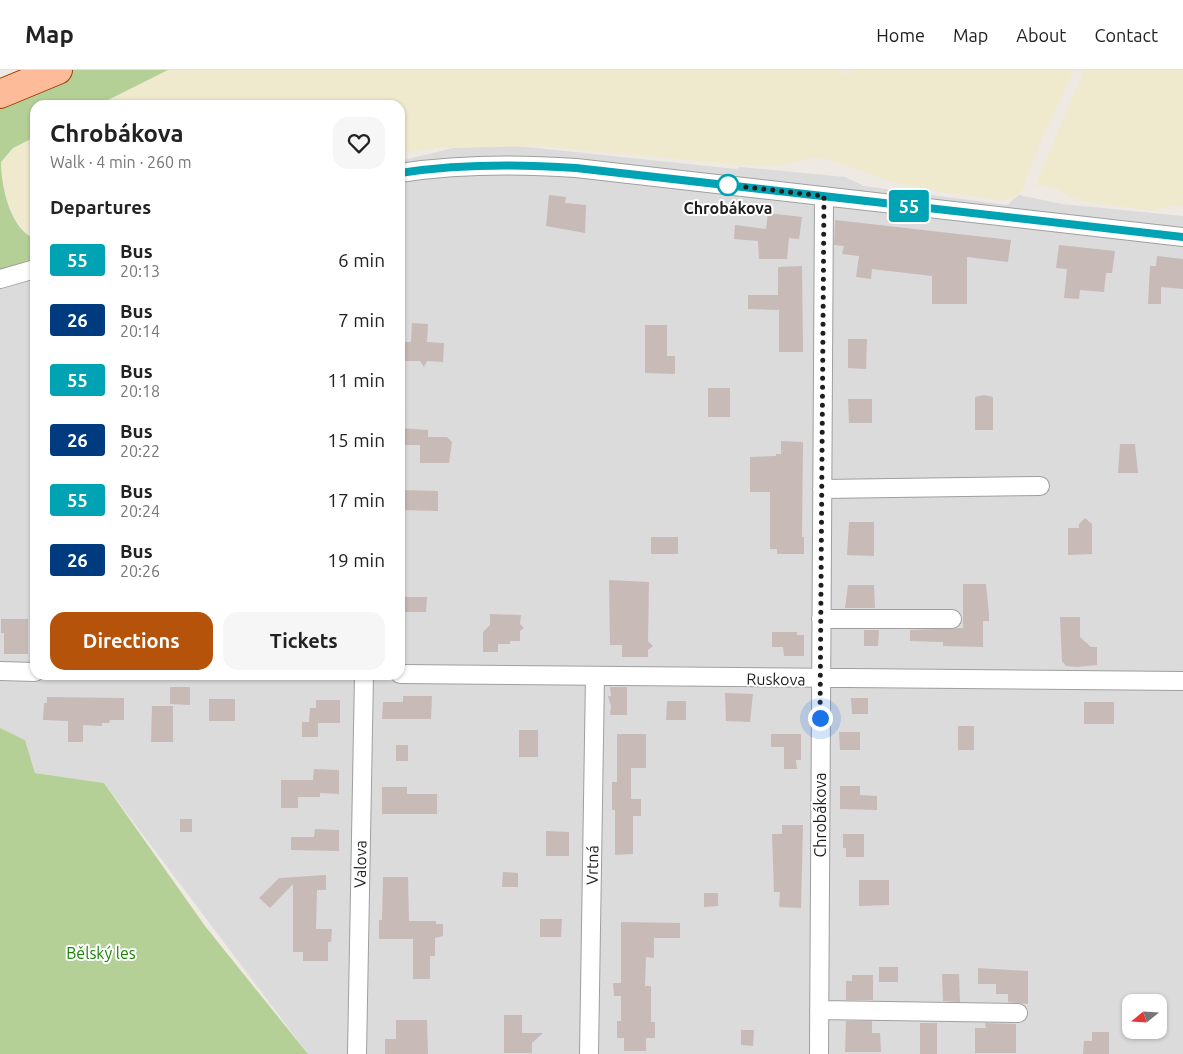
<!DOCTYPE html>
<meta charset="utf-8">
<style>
body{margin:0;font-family:Ubuntu,sans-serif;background:#f6f6f6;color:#222;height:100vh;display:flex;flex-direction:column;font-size:19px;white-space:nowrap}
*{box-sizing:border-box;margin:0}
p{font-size:16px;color:#767676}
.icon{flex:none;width:28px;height:28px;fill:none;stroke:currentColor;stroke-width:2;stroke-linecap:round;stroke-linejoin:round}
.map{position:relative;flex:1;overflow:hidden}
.side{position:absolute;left:30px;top:30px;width:375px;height:580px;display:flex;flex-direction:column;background:#fff;border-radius:15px;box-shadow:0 1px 4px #0004}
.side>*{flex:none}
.badge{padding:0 10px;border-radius:4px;font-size:18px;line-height:32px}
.needle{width:32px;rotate:252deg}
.controls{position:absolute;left:1122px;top:924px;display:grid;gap:10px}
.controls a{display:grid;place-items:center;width:45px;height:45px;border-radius:10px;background:#fff;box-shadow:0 1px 4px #0004;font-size:25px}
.you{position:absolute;width:25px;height:25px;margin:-12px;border:4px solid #fff;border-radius:50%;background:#1a73e8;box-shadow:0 0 0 8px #1a73e833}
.map>.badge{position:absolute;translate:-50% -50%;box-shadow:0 0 0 2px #fff}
h2{padding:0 20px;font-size:19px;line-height:45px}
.round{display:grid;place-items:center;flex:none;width:52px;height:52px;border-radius:15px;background:#f6f6f6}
.head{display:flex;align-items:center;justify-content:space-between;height:85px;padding:0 20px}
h1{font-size:24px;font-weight:600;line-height:38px}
.primary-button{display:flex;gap:10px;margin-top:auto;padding:10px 20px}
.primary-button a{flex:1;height:58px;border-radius:15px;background:#b45309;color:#fff;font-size:20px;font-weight:600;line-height:58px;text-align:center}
.primary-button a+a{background:#f6f6f6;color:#222}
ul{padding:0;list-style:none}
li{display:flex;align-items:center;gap:15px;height:60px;padding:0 20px}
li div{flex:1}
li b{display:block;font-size:19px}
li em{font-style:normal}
li .badge{min-width:55px;font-weight:700;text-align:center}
header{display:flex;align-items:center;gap:30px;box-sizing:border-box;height:70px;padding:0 25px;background:#fff;border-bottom:1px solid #e0e0e0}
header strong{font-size:24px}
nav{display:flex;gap:28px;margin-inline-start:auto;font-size:18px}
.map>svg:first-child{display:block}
</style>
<header>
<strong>Map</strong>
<nav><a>Home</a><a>Map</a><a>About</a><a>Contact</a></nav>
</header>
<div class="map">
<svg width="1183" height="984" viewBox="0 0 1183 984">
<rect width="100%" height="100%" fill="#efe9e4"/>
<path fill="#dcdbdb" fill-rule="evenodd" d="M 517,76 L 736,99 L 740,97 L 845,107 L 864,116 L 1007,135 L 1019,125 L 1062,134 L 1183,146 L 1183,984 L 308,984 L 104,713 L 35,703 L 25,670 L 0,658 L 0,194 L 35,184 L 35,605 L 400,605 L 400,91 L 453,78 ZM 1131,932 L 1159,932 L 1159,960 L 1131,960 Z"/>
<path fill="#efe9ce" d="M 168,0 L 841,0 L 843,5 L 850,3 L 850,0 L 1074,0 L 1040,73 L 1022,120 L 1014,128 L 998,130 L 930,120 L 889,111 L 827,89 L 811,88 L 783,95 L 741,95 L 541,76 L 438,78 L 400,83 L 400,35 L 98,35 Z
M 1084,0 L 1183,0 L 1183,137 L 1173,135 L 1155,141 L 1085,132 L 1068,126 L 1057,119 L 1045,116 L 1035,116 Z
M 35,67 L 35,169 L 18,153 L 9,134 L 1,110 L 1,92 L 13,78 Z"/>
<path fill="#b5d097" d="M 54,0 L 168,0 L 98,35 L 35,35 L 35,67 L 13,78 L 1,92 C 1,116 10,159 35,169 L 35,199 L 0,209 L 0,22 Z
M 0,658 L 25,670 L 35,703 L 104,713 L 205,856 L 308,984 L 0,984 Z"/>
<path fill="#c7bab7" d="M 549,125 L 566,127 L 565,133 L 586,135 L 585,163 L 546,156 Z
M 768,143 L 802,147 L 799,169 L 789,168 L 787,189 L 759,189 L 758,171 L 734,169 L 735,155 L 766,159 Z
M 835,150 L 1011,170 L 1008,192 L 967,187 L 967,234 L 932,234 L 932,206 L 872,199 L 871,209 L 856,207 L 859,186 L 842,184 L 844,176 L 834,175 Z
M 1059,175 L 1115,181 L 1112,203 L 1106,203 L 1104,222 L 1080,220 L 1079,229 L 1064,228 L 1067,199 L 1056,198 Z
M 1157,186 L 1183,189 L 1183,219 L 1161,217 L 1161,234 L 1148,234 L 1150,196 L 1156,196 Z
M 802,196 L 803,282 L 779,282 L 779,240 L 748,239 L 748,225 L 778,225 L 778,197 Z
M 412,253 L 428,254 L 427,272 L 444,273 L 443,292 L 427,291 L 424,297 L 420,291 L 403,291 L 403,272 L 411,272 Z
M 645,255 L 667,255 L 667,286 L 675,286 L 675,304 L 645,303 Z
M 848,269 L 867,269 L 866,299 L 848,298 Z
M 708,318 L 730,318 L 730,347 L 708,347 Z
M 984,325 L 993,327 L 993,360 L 975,360 L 975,327 Z
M 848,329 L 872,329 L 872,353 L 849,353 Z
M 400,358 L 428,360 L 428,367 L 447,367 L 452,372 L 449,393 L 420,393 L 420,375 L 400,375 Z
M 781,371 L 803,372 L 802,467 L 804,467 L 804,484 L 777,484 L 777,479 L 770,479 L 770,422 L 750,422 L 750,387 L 776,386 L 776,384 L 781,384 Z
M 1120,374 L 1135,374 L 1138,403 L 1118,403 Z
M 400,420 L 438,421 L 438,441 L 400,440 Z
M 1085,448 L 1092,454 L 1092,484 L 1068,485 L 1068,458 L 1079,458 L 1079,454 Z
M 849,452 L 874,452 L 874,486 L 847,485 Z
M 651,467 L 678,467 L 678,484 L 651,484 Z
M 609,510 L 649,512 L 648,571 L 653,576 L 648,580 L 648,587 L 622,587 L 622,575 L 610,575 Z
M 963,514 L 986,514 L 989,544 L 989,551 L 983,551 L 983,577 L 943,576 L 943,572 L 910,571 L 910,560 L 963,558 Z
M 848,515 L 874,515 L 875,538 L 845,538 Z
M 400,527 L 427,527 L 426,542 L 400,542 Z
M 490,544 L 521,545 L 520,554 L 524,558 L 520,561 L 520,571 L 510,571 L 510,574 L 498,574 L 498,582 L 483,582 L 483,562 L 490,555 Z
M 1060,547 L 1080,547 L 1080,567 L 1091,577 L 1097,577 L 1097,595 L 1077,597 L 1066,596 L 1062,591 Z
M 1,549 L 28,549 L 28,584 L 4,584 L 4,563 L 1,563 Z
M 864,560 L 879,560 L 878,576 L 864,576 Z
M 772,562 L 797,562 L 797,565 L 804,565 L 804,586 L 784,586 L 783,577 L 772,577 Z
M 170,617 L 190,617 L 190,635 L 170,634 Z
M 610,617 L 627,617 L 627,645 L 610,645 L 611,636 L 608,626 L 611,626 Z
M 725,623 L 753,624 L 750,652 L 726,651 Z
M 403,626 L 432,626 L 431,649 L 382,649 L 383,632 L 403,632 Z
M 47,627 L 124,628 L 124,650 L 110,650 L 109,653 L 102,653 L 102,656 L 83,655 L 83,672 L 68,672 L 68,651 L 43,650 L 44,633 L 47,633 Z
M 851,628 L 868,628 L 868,644 L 852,644 Z
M 209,629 L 235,629 L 235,651 L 209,651 Z
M 316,630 L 340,630 L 340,653 L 318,653 L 318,667 L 302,667 L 302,652 L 309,652 L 310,638 L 316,638 Z
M 667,631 L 686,631 L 686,650 L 666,650 Z
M 1084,632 L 1114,632 L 1114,654 L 1084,654 Z
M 152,636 L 173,636 L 173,672 L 151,672 Z
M 958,656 L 974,656 L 974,680 L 958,680 Z
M 519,660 L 538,660 L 538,687 L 519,687 Z
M 839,662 L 860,662 L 860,680 L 840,680 Z
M 617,664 L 646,664 L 646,698 L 631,698 L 631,729 L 641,729 L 641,746 L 633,746 L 633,784 L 615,785 L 615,740 L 612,740 L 612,712 L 617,712 Z
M 771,664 L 801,664 L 801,690 L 796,690 L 797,699 L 784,699 L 784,677 L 771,677 Z
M 396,675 L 408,675 L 408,691 L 396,691 Z
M 314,699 L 339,700 L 339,724 L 320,723 L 320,727 L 298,727 L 298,738 L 281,738 L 281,710 L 313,710 Z
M 840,716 L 860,716 L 860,725 L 877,726 L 877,740 L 840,739 Z
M 382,717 L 407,717 L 407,724 L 437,724 L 437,744 L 382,744 Z
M 180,749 L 192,749 L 192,762 L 180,762 Z
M 782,755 L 803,755 L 801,838 L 779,837 L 780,822 L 774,822 L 772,764 L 782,764 Z
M 315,759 L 339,760 L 339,781 L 291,780 L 291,767 L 314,767 Z
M 546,761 L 569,762 L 569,786 L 546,786 Z
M 843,764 L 864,764 L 864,787 L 846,787 L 846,778 L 843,778 Z
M 503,802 L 518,803 L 518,817 L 502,817 Z
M 326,805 L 326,820 L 317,820 L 316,859 L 332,859 L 331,872 L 328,872 L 328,891 L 303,891 L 303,882 L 293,882 L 293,814 L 270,838 L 259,828 L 279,808 Z
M 383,807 L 408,807 L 409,851 L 436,851 L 436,854 L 443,854 L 443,866 L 435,868 L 435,886 L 430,886 L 430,909 L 413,909 L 413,869 L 379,869 L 379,850 L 382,850 Z
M 859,810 L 889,810 L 889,835 L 859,836 Z
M 704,823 L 718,823 L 718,836 L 704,837 Z
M 540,849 L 562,849 L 561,867 L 540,867 Z
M 621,852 L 680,853 L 680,868 L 654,868 L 654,888 L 646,887 L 645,916 L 651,916 L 651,952 L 655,952 L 655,968 L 646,968 L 646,981 L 624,981 L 624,968 L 617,968 L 617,951 L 621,951 L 621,926 L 614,926 L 613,913 L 621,913 Z
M 879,897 L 898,897 L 898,912 L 879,912 Z
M 978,898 L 1028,901 L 1028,934 L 1008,932 L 1008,924 L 996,924 L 996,914 L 978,914 Z
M 942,904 L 959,904 L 960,932 L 943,931 Z
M 852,905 L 873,905 L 873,930 L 846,930 L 846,911 L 852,911 Z
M 504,945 L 522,945 L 522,963 L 543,963 L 532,973 L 532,983 L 504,983 Z
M 396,950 L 427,950 L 428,984 L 385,984 L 385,969 L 396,969 Z
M 846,951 L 872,951 L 872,963 L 880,963 L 881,982 L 845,982 Z
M 920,953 L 937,953 L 937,984 L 920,984 Z
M 985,953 L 1016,954 L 1016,983 L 975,983 L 975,958 L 986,958 Z
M 741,960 L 754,960 L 753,976 L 741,975 Z
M 1092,962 L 1109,962 L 1109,984 L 1083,984 L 1084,971 L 1092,971 Z"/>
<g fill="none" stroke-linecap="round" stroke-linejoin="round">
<g stroke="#9f9f9f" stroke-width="20">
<path id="minor" d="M 400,103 C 459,94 517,94 576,98 L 1183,167
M 0,209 L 35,199
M 822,419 L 1040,416
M 821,549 L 952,549
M 0,601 L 35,602
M 400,604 L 1183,611
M 819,940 L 1018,943
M 357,984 L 364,605
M 589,984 L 595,606
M 819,984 L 824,126"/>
</g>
<g stroke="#984100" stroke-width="30">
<path id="primary" d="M 0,24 L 58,0"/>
</g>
<use href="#minor" stroke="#fff" stroke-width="18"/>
<use href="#primary" stroke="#febb9a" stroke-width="28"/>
</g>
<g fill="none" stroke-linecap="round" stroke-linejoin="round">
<g stroke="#fff" stroke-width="11">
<path id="line" d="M 400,103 C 459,94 517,94 576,98 L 1183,167"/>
</g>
<use href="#line" stroke="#00a3b4" stroke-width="8"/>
<path stroke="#1e1e1e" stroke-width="5" stroke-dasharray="0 9" d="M 728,115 L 824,126 L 820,648"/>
</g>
<circle fill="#fff" stroke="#00a3b4" stroke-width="2.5" cx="728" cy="115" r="10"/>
<g text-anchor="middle" stroke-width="4" stroke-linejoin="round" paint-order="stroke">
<g font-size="16" font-weight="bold" fill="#1e1e1e" stroke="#fff">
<text x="728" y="144">Chrobákova</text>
</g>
<g font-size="16" fill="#1e1e1e" stroke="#fff">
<text transform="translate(776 609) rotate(1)" y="6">Ruskova</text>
<text transform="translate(820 745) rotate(-90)" y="6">Chrobákova</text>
<text transform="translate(360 794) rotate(-89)" y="6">Valova</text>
<text transform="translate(592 795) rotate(-89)" y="6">Vrtná</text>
</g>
<g font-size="16" fill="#1b8008" stroke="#fff">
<text x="101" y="889">Bělský les</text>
</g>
</g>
</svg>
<div class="controls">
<a><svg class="needle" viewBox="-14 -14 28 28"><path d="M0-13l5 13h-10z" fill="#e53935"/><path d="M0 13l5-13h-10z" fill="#767676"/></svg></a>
</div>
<div class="you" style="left:820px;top:648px"></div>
<b class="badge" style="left:909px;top:136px;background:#00a3b4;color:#fff">55</b>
<section class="side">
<div class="head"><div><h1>Chrobákova</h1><p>Walk · 4 min · 260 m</p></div><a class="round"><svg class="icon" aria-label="heart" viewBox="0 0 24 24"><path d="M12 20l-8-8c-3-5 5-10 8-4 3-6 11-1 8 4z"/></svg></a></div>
<h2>Departures</h2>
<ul>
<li><span class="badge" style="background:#00a3b4;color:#fff">55</span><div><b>Bus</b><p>20:13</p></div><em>6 min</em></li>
<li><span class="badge" style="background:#003b80;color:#fff">26</span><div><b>Bus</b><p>20:14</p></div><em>7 min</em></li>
<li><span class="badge" style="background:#00a3b4;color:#fff">55</span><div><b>Bus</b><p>20:18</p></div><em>11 min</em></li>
<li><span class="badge" style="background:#003b80;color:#fff">26</span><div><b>Bus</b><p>20:22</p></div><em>15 min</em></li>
<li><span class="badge" style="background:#00a3b4;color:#fff">55</span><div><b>Bus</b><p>20:24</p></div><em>17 min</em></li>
<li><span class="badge" style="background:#003b80;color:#fff">26</span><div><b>Bus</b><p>20:26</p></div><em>19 min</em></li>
</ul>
<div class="primary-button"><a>Directions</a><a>Tickets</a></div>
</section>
</div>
